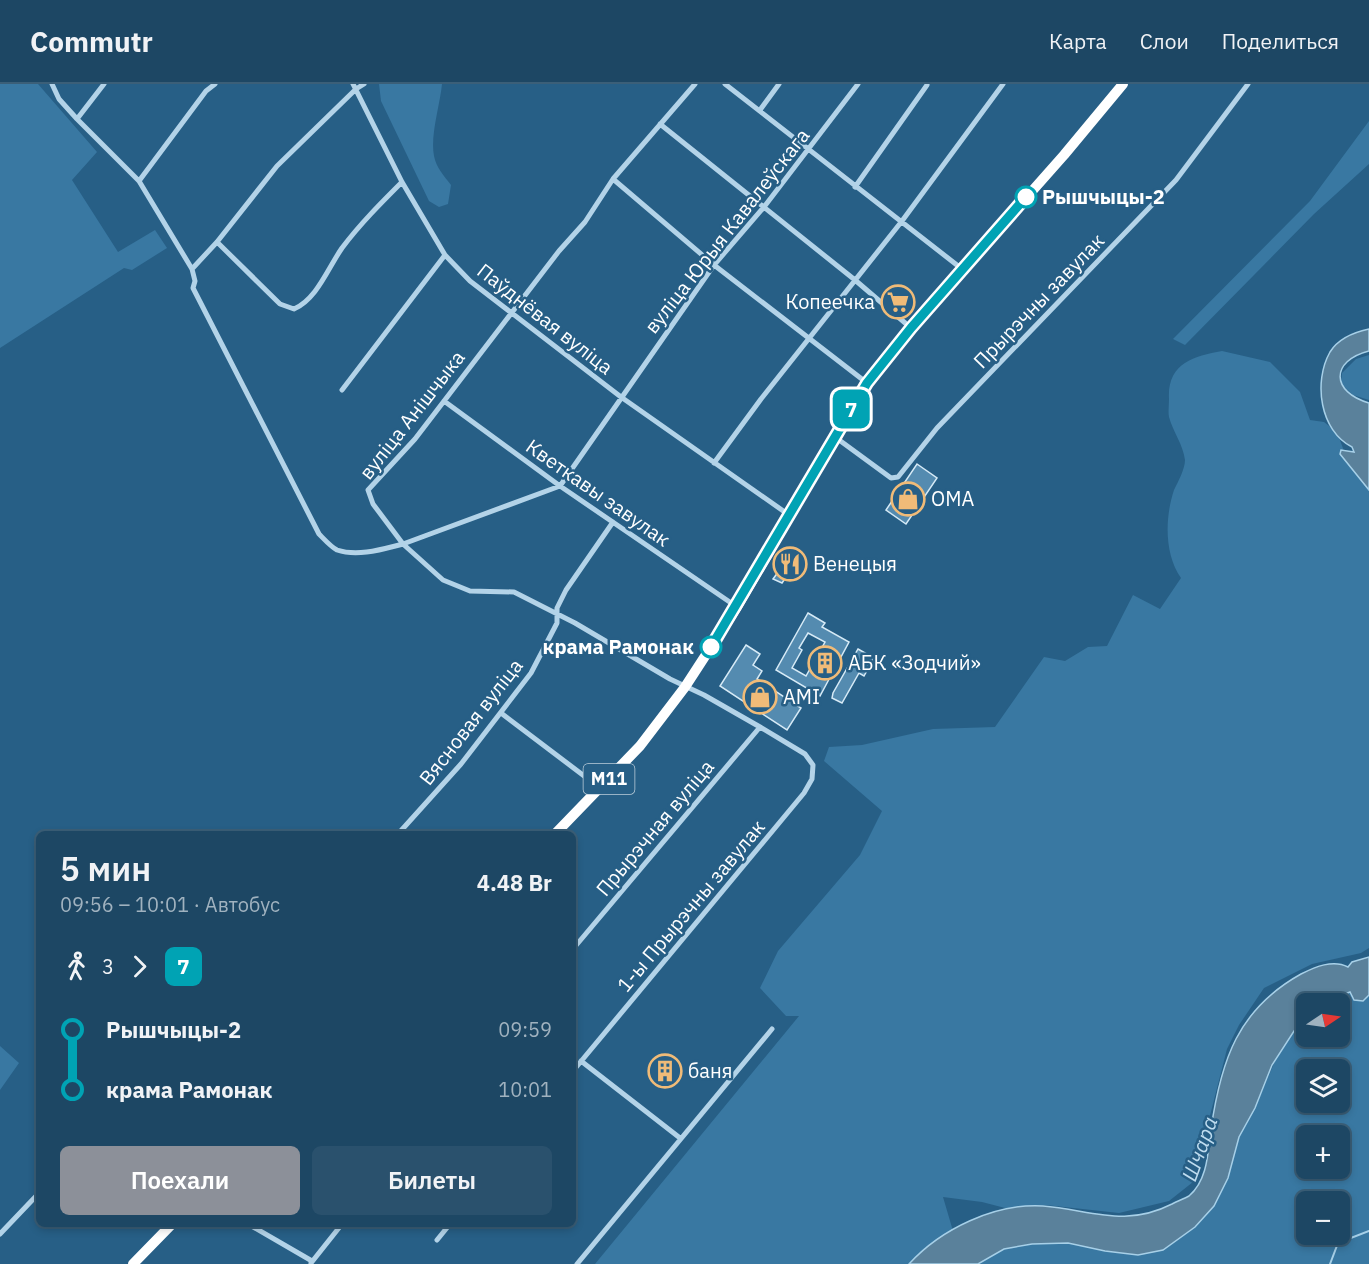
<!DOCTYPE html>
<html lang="ru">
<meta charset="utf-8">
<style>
body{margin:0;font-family:"IBM Plex Sans",sans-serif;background:#2a516d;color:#f1f3f6;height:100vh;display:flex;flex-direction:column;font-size:22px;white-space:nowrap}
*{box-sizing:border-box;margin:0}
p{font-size:20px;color:#a0b2bf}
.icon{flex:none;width:33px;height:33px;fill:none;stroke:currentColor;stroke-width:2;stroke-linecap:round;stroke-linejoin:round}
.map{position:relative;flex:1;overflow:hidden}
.side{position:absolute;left:36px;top:747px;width:540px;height:396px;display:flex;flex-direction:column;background:#1d4764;border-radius:9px;box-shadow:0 3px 9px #0003,0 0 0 2px #3b5f78}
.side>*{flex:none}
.badge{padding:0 12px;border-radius:9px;font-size:21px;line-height:39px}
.needle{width:39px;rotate:77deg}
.fabs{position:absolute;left:1296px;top:909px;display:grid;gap:12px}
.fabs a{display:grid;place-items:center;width:54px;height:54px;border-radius:9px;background:#1d4764;box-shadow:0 3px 9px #0003,0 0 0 2px #3b5f78;font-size:30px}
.map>.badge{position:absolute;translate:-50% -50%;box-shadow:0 0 0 3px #fff}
.legs{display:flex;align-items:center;gap:9px;height:66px;padding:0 24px;font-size:20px}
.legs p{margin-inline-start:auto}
.summary{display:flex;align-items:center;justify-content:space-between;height:102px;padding:0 24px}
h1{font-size:33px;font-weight:600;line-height:45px}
.action{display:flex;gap:12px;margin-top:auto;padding:12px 24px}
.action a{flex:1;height:69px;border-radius:9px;background:#8c9099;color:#fff;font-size:24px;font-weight:600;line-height:69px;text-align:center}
.action a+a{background:#2a516d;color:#f1f3f6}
ul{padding:0 24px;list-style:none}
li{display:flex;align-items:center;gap:21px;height:60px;font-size:22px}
li i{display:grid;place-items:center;width:9px;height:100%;margin:0 8px;background:currentColor}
li i::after{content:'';width:15px;height:15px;margin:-8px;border:4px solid;border-radius:50%;background:#1d4764}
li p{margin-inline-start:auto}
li:first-child i{background:linear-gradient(#0000 50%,currentColor 0)}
li:last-child i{background:linear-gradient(currentColor 50%,#0000 0)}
header{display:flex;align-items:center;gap:36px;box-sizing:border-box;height:84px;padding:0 30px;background:#1d4764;border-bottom:2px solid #3b5f78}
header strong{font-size:28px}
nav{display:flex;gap:33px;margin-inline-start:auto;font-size:21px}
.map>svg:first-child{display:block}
</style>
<header>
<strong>Commutr</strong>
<nav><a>Карта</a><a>Слои</a><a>Поделиться</a></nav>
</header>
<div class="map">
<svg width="1369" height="1180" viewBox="0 0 1369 1180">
<rect width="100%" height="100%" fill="#275f86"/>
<path fill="#3978a2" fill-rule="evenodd" d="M 0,0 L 38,0 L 97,68 L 72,96 L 118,168 L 155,146 L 167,164 L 132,186 L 124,184 L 0,264 Z
M 379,0 L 442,0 C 440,21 430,52 434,72 C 436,83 444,92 451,101 L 448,120 L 439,123 L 429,117 L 381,17 Z
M 1369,37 L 1369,80 L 1314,130 L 1185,261 L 1173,255 L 1310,117 Z
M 1222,267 L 1270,278 L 1300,308 L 1310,336 L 1324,338 L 1337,348 L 1344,367 L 1369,405 L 1369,864 L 1361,869 L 1312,880 L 1264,904 L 1239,941 L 1227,965 L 1193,1098 L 1169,1117 L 1119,1129 L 1046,1121 L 1009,1125 L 982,1118 L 943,1113 L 953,1147 L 919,1169 L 909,1180 L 595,1180 L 799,932 L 786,932 L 760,904 L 778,867 L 860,771 L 882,727 L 824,677 L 829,663 L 862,661 L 933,645 L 995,643 L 1044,573 L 1065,577 L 1088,563 L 1107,562 L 1133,511 L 1160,525 L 1181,494 C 1164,470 1165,433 1174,406 C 1178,398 1185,385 1185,376 C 1183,360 1173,348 1169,333 C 1168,328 1169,321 1169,315 C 1167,280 1193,272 1222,267 Z
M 1369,271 L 1369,316 L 1353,311 L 1341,300 L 1342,289 L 1356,275 Z
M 1350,908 L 1363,917 L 1369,911 L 1369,1180 L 978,1180 L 1004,1165 L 1032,1160 L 1068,1159 L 1105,1167 L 1138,1171 L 1168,1162 L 1195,1143 L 1228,1094 L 1239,1053 L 1255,1024 L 1275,977 L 1296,944 L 1306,933 L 1306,952 L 1340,952 L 1340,920 L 1321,919 ZM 1306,986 L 1340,986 L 1340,1018 L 1306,1018 ZM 1306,1052 L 1340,1052 L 1340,1084 L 1306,1084 ZM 1306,1118 L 1340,1118 L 1340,1150 L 1306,1150 Z
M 0,962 L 19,979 L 0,1006 Z"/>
<path fill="#5a819b" stroke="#a7d0e8" stroke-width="1.5" d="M 1369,245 L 1369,267 C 1330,277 1331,308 1369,319 L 1369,406 L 1340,370 L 1341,366 L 1354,368 L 1352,363 C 1320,347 1313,298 1330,268 C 1338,255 1355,248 1369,245 Z
M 1369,873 L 1369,911 L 1363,917 L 1354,916 L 1350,908 L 1321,919 L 1306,920 L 1306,933 L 1296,944 L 1272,981 L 1255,1024 L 1239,1053 L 1228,1094 L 1214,1122 L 1195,1143 L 1163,1166 L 1138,1171 L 1105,1167 L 1068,1159 L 1032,1160 L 1004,1165 L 978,1180 L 909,1180 C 941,1145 995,1119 1043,1122 C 1091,1126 1125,1144 1172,1120 C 1177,1117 1184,1115 1189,1112 C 1208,1096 1208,1067 1211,1045 C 1221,976 1238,925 1301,890 C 1315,883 1333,875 1348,883 L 1352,878 Z"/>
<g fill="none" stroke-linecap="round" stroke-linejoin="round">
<path stroke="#a7d0e8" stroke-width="2" d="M 1330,1180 L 1338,1159 L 1369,1147"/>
</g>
<path fill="#548bb0" stroke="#d6eaf6" stroke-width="1.5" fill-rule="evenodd" d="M 897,209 L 907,218 L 899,227 L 889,218 Z
M 917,380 L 937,394 L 906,440 L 886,426 Z
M 790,472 L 797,477 L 782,499 L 773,495 Z
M 808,529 L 825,539 L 822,543 L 849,558 L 820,612 L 776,586 ZM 808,549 L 825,558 L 806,592 L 792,584 L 802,566 L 799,564 Z
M 746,561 L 760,570 L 753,581 L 762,587 L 757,595 L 801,624 L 787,646 L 720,602 Z
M 858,565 L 874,574 L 864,592 L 859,589 L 842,619 L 832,614 L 833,609 Z"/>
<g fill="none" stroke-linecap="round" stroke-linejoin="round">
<path stroke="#b3d3e8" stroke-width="5" d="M 52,0 L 59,15 L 77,35 L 139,97 L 192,185 L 195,197 L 193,204 L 319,450 C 324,455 331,463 337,466 C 358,473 383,465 403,460 L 560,402 L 714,181 L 764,123 L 858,0
M 353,0 L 402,98 L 445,171 L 470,197 L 621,313 L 789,431
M 725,0 L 962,185
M 760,26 L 779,0
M 77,35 L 104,0
M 660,40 L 855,196 L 911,244
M 613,95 L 714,181 L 867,299
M 139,97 L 206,7 L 215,0
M 855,103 L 927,1
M 217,158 L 280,220 L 294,225 C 317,215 328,184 342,164 C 360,140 381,119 402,98
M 192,185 L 217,158 L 277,82 L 356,5 L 364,0
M 342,306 L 445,171
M 444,317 L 560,402 L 737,523
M 835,353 L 891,394 L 898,393 L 937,344 L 1176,96 L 1248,0
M 714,379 L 761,315 L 902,137 L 1003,0
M 501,629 L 600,704
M 398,750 L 461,680 L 531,589 L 557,539 L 557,524 L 566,506 L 613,438
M 573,865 L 760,643
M 581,977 L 680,1054
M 573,987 L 804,709 L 812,695 L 813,681 L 805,670 L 760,643 L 704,611 L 670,595 L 575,539 L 514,508 L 470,507 L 443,496 L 403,460 L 373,420 L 368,406 L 415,355 L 559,167 L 585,138 L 613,95 L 695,0
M 248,1140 L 312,1177
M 0,1150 L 39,1109
M 437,1156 L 450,1140
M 311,1179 L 342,1140
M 577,1180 L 772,945"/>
<path stroke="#fff" stroke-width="10" d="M 555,750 L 640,662 L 685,603 L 737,523 L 867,299 L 911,244 L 1064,71 L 1123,0
M 133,1180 L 172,1140"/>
</g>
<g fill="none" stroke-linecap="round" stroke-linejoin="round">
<g stroke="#fff" stroke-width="14">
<path id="line-1" d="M 711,563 L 867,299 L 911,244 L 1026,113"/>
</g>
<use href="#line-1" stroke="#00a3b4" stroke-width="9"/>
</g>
<defs>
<g id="supermarket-ring" transform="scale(1.725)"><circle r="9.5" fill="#275f86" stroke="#f0bb78" stroke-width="1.5"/><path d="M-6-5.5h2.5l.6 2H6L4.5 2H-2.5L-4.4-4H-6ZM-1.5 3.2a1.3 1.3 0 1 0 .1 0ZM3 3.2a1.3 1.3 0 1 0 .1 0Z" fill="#f0bb78"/></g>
<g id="shop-ring" transform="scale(1.725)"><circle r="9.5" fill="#275f86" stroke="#f0bb78" stroke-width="1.5"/><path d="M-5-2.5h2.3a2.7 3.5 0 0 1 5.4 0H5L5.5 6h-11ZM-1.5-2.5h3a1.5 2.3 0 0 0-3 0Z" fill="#f0bb78"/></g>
<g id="restaurant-ring" transform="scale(1.725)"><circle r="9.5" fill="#275f86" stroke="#f0bb78" stroke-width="1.5"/><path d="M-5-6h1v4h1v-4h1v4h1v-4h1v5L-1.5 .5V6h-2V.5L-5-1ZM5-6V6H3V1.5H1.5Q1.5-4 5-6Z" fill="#f0bb78"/></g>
<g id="building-ring" transform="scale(1.725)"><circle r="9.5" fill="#275f86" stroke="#f0bb78" stroke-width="1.5"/><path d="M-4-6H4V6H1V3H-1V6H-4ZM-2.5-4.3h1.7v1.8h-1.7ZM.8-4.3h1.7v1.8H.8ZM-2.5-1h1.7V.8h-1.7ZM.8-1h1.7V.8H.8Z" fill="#f0bb78"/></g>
</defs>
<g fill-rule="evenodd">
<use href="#supermarket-ring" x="898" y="218"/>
<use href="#shop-ring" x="908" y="415"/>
<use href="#restaurant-ring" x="790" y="480"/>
<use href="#building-ring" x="825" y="579"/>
<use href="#shop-ring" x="760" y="613"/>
<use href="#building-ring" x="665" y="987"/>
</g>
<g fill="#fff" stroke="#00a3b4" stroke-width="3">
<circle cx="1026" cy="113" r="10"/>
<circle cx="711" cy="563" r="10"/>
</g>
<g text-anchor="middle" stroke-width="5" stroke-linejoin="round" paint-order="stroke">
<rect fill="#275f86" stroke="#becfdb" stroke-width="1.5" x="583.5" y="680" width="51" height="30" rx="4.5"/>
<g font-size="18" font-weight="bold" fill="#fff">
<text x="609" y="701">М11</text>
</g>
<g font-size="20" font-weight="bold" fill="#fff" stroke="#275f86" text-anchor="start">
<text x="1042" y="120">Рышчыцы-2</text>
<text x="694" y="570" text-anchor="end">крама Рамонак</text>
</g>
<g font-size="20" fill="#fff" stroke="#275f86">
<text transform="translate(727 147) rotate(-52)" y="7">вуліца Юрыя Кавалеўскага</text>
<text transform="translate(1039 217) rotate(-46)" y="7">Прырэчны завулак</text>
<text transform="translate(545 235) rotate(38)" y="7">Паўднёвая вуліца</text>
<text transform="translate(412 331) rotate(-52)" y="7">вуліца Анішчыка</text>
<text transform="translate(598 409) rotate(35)" y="7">Кветкавы завулак</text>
<text transform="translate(471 638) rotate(-52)" y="7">Вясновая вуліца</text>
<text transform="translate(655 744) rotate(-50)" y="7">Прырэчная вуліца</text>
<text transform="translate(691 822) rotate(-50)" y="7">1-ы Прырэчны завулак</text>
</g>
<g font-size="20" fill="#fff" stroke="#275f86" text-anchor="start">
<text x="875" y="225" text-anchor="end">Копеечка</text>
<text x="931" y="422">ОМА</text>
<text x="813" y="487">Венецыя</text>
<text x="848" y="586">АБК «Зодчий»</text>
<text x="783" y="620">AMI</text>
<text x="688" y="994">баня</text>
</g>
<g font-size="21" font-style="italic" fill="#bedcef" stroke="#275f86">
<text transform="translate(1200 1065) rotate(-70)" y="7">Шчара</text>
</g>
</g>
</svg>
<div class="fabs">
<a><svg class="needle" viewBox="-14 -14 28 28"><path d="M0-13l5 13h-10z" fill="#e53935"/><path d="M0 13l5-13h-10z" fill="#a0b2bf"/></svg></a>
<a><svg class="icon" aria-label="layers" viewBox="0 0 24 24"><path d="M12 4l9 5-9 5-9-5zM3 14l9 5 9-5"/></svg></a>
<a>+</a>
<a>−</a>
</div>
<b class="badge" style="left:851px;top:325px;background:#00a3b4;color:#fff">7</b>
<section class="side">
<div class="summary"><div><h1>5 мин</h1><p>09:56 – 10:01 · Автобус</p></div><b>4.48 Br</b></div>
<div class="legs"><svg class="icon" aria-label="walk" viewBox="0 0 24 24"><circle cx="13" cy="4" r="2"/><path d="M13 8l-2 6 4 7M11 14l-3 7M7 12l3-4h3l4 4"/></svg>3<svg class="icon" aria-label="forward" viewBox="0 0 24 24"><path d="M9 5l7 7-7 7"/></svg><b class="badge" style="background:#00a3b4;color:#fff">7</b></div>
<ul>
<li><i style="color:#00a3b4"></i><b>Рышчыцы-2</b><p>09:59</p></li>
<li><i style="color:#00a3b4"></i><b>крама Рамонак</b><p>10:01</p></li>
</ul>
<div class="action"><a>Поехали</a><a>Билеты</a></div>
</section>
</div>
